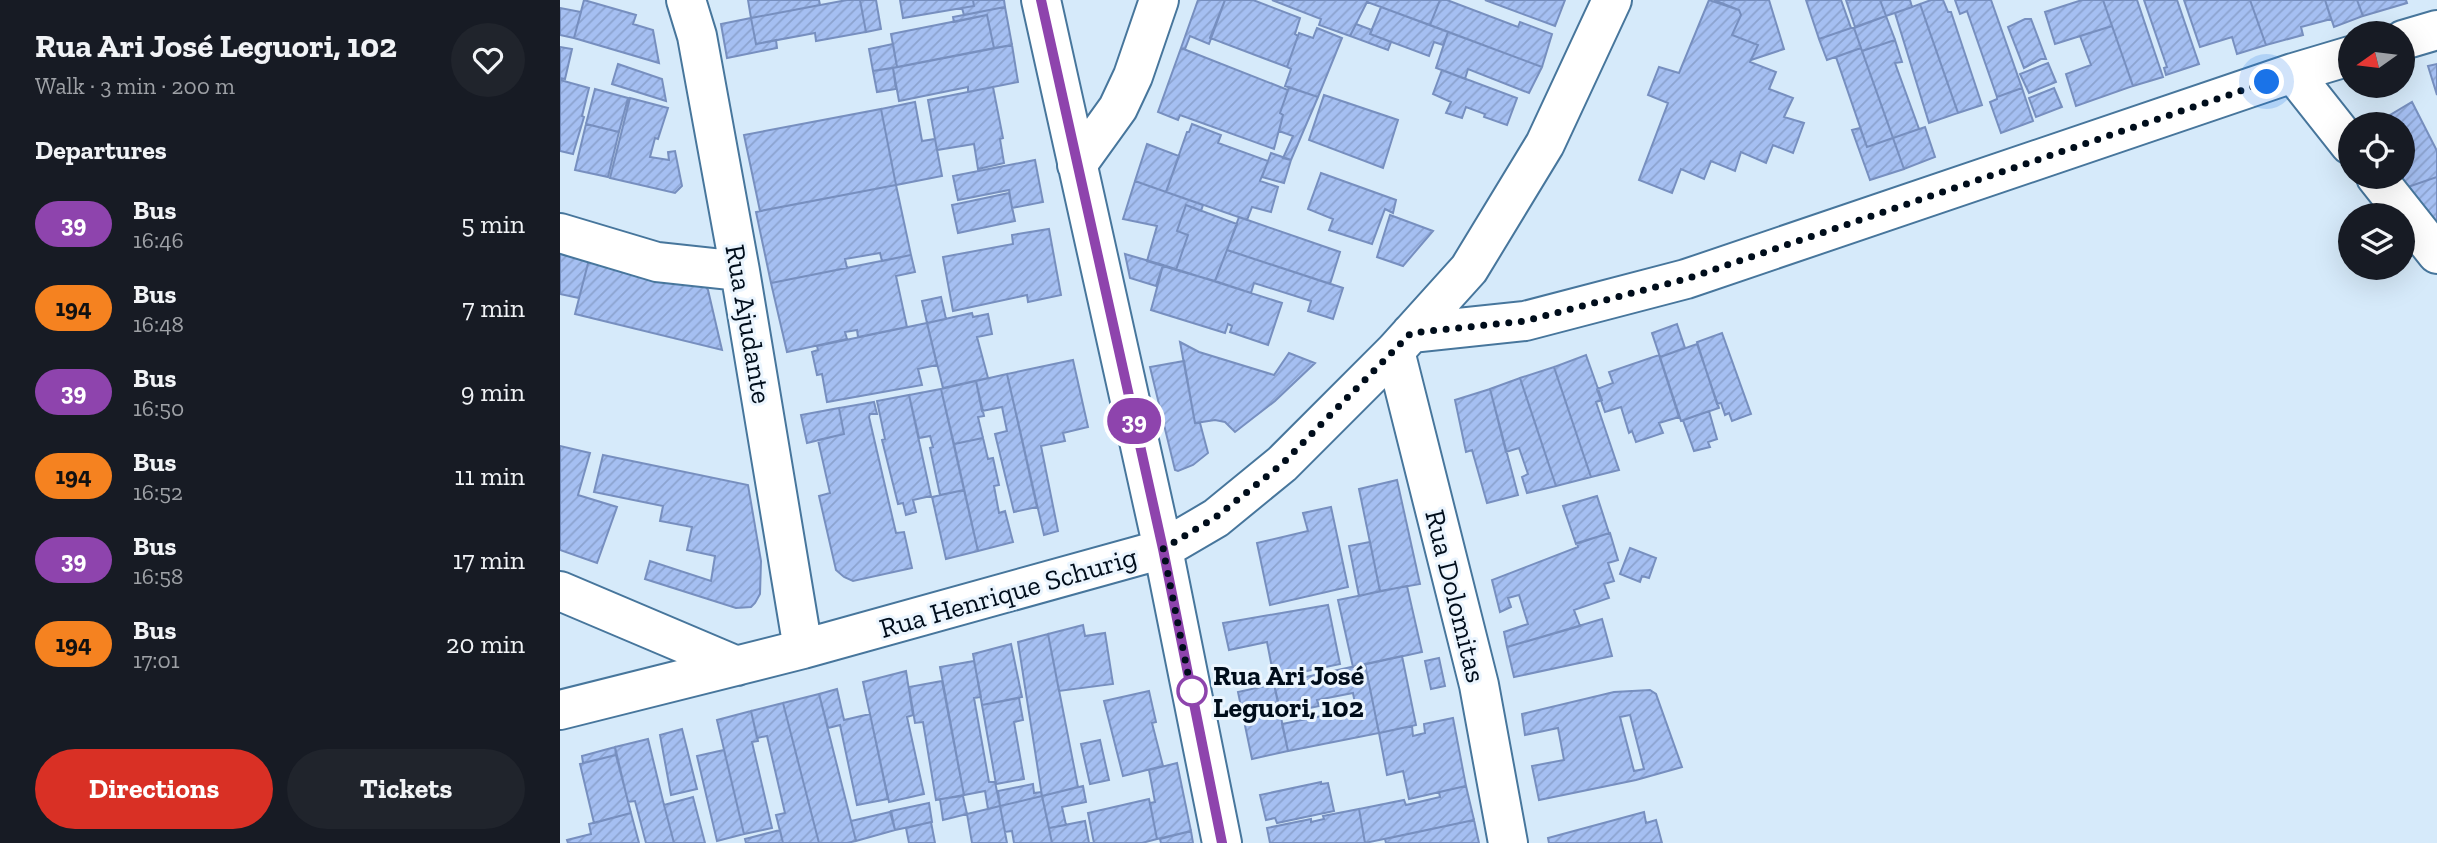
<!DOCTYPE html>
<meta charset="utf-8">
<style>
body{margin:0;font-family:"Zilla Slab",serif;background:#20242c;color:#f1f3f6;height:100vh;display:flex;flex-direction:column;font-size:26px;white-space:nowrap}
*{box-sizing:border-box;margin:0}
p{font-size:23px;color:#9ea1a6}
.icon{flex:none;width:38px;height:38px;fill:none;stroke:currentColor;stroke-width:2;stroke-linecap:round;stroke-linejoin:round}
.map{position:relative;flex:1;overflow:hidden}
.details{display:flex;flex-direction:column;background:#171b24;width:560px}
.details>*{flex:none}
.badge{padding:0 14px;border-radius:23px;font-size:24px;line-height:46px}
.needle{width:46px;rotate:256deg}
.fabs{position:absolute;left:1778px;top:21px;display:grid;gap:14px}
.fabs a{display:grid;place-items:center;width:77px;height:77px;border-radius:50%;background:#171b24;box-shadow:0 7px 28px #0002;font-size:35px}
.you{position:absolute;width:35px;height:35px;margin:-18px;border:5px solid #fff;border-radius:50%;background:#1a73e8;box-shadow:0 0 0 10px #1a73e833}
.map>.badge{position:absolute;translate:-50% -50%;box-shadow:0 0 0 4px #fff}
h2{padding:0 35px;font-size:26px;line-height:63px}
.round{display:grid;place-items:center;flex:none;width:74px;height:74px;border-radius:37px;background:#20242c}
.headline{display:flex;align-items:center;justify-content:space-between;height:119px;padding:0 35px}
h1{font-size:33px;font-weight:700;line-height:52px}
.button{display:flex;gap:14px;margin-top:auto;padding:14px 35px}
.button a{flex:1;height:80px;border-radius:42px;background:#d93025;color:#fff;font-size:28px;font-weight:700;line-height:80px;text-align:center}
.button a+a{background:#20242c;color:#f1f3f6}
ul{padding:0;list-style:none}
li{display:flex;align-items:center;gap:21px;height:84px;padding:0 35px}
li div{flex:1}
li b{display:block;font-size:26px}
li em{font-style:normal}
li .badge{min-width:77px;font-weight:700;text-align:center}
main{display:flex;flex:1;min-height:0}
.map>svg:first-child{display:block}
</style>
<main>
<section class="details">
<div class="headline"><div><h1>Rua Ari José Leguori, 102</h1><p>Walk · 3 min · 200 m</p></div><a class="round"><svg class="icon" aria-label="heart" viewBox="0 0 24 24"><path d="M12 20l-8-8c-3-5 5-10 8-4 3-6 11-1 8 4z"/></svg></a></div>
<h2>Departures</h2>
<ul>
<li><span class="badge" style="background:#8e44ad;color:#fff">39</span><div><b>Bus</b><p>16:46</p></div><em>5 min</em></li>
<li><span class="badge" style="background:#f58220;color:#111">194</span><div><b>Bus</b><p>16:48</p></div><em>7 min</em></li>
<li><span class="badge" style="background:#8e44ad;color:#fff">39</span><div><b>Bus</b><p>16:50</p></div><em>9 min</em></li>
<li><span class="badge" style="background:#f58220;color:#111">194</span><div><b>Bus</b><p>16:52</p></div><em>11 min</em></li>
<li><span class="badge" style="background:#8e44ad;color:#fff">39</span><div><b>Bus</b><p>16:58</p></div><em>17 min</em></li>
<li><span class="badge" style="background:#f58220;color:#111">194</span><div><b>Bus</b><p>17:01</p></div><em>20 min</em></li>
</ul>
<div class="button"><a>Directions</a><a>Tickets</a></div>
</section>
<div class="map">
<svg width="1877" height="843" viewBox="0 0 1877 843">
<defs>
<pattern id="building-hatch" width="6" height="6" patternUnits="userSpaceOnUse" patternTransform="scale(1.75)"><rect width="6" height="6" fill="#a5bff2"/><path d="M-1 1l2-2M0 6l6-6M5 7l2-2" fill="none" stroke="#8ca3cf"/></pattern>
</defs>
<rect width="100%" height="100%" fill="#d6eafa"/>
<path fill="url(#building-hatch)" stroke="#778fbf" stroke-width="2" fill-rule="evenodd" d="M 24,0 L 76,15 L 73,24 L 93,30 L 99,63 L 14,38 Z
M 188,0 L 259,0 L 260,5 L 191,18 Z
M 300,0 L 316,0 L 321,29 L 306,32 Z
M 300,0 L 306,32 L 256,41 L 255,33 L 196,44 L 191,18 L 287,0 Z
M 340,0 L 413,0 L 414,6 L 343,18 Z
M 413,0 L 444,0 L 445,7 L 404,15 L 402,8 L 414,6 Z
M 638,0 L 665,0 L 649,44 L 630,36 L 625,49 L 621,48 Z
M 665,0 L 693,0 L 740,18 L 735,34 L 738,36 L 727,67 L 650,38 Z
M 712,0 L 808,0 L 790,36 L 759,25 L 761,19 Z
M 808,0 L 880,0 L 870,25 L 807,2 Z
M 880,0 L 887,0 L 958,27 L 960,22 L 992,34 L 982,67 L 870,25 Z
M 925,0 L 1005,0 L 995,26 Z
M 1149,0 L 1179,10 L 1181,15 L 1172,35 L 1198,45 L 1190,62 L 1216,72 L 1209,89 L 1233,98 L 1224,117 L 1244,123 L 1233,153 L 1213,145 L 1206,163 L 1181,152 L 1175,171 L 1151,161 L 1144,179 L 1121,169 L 1112,193 L 1079,180 L 1108,103 L 1088,95 L 1099,67 L 1119,73 Z
M 1154,0 L 1209,0 L 1224,49 L 1191,60 L 1198,45 L 1172,35 L 1181,15 L 1179,10 Z
M 1246,0 L 1281,0 L 1291,28 L 1259,39 Z
M 1286,0 L 1320,0 L 1326,16 L 1295,27 Z
M 1320,0 L 1350,0 L 1352,7 L 1326,16 Z
M 1371,0 L 1383,0 L 1388,12 L 1391,12 L 1422,105 L 1398,113 L 1360,4 Z
M 1395,0 L 1431,0 L 1462,88 L 1437,97 L 1407,11 L 1400,14 Z
M 1522,0 L 1543,0 L 1552,26 L 1495,44 L 1485,12 Z
M 1543,0 L 1577,0 L 1603,77 L 1573,86 Z
M 1584,0 L 1617,0 L 1639,64 L 1606,75 L 1604,68 L 1607,67 Z
M 1624,0 L 1690,0 L 1706,45 L 1677,54 L 1672,37 L 1640,47 Z
M 1690,0 L 1765,0 L 1771,19 L 1741,27 L 1743,35 L 1706,45 Z
M 1765,0 L 1797,0 L 1803,16 L 1774,27 Z
M 1797,0 L 1846,0 L 1847,3 L 1803,16 Z
M 1360,4 L 1398,113 L 1369,123 L 1335,13 Z
M 445,7 L 452,45 L 434,48 L 427,15 L 394,22 L 393,17 Z
M 821,7 L 888,32 L 883,45 L 874,42 L 869,56 L 810,34 Z
M 0,8 L 21,12 L 14,38 L 0,35 Z
M 427,15 L 434,48 L 337,67 L 331,34 Z
M 1326,16 L 1335,40 L 1302,51 L 1294,28 Z
M 191,18 L 196,44 L 216,40 L 217,48 L 167,58 L 161,24 Z
M 1465,19 L 1471,19 L 1486,59 L 1481,59 L 1464,68 L 1448,27 Z
M 796,24 L 812,30 L 810,34 L 831,42 L 828,50 L 790,36 Z
M 1552,26 L 1573,86 L 1516,106 L 1506,74 L 1531,65 L 1520,36 Z
M 757,28 L 782,38 L 758,97 L 725,86 L 731,69 L 727,67 L 739,33 L 753,38 Z
M 1291,28 L 1294,28 L 1301,48 L 1267,60 L 1259,39 Z
M 888,32 L 982,67 L 969,93 L 908,69 L 905,79 L 876,68 Z
M 1335,40 L 1342,62 L 1335,63 L 1359,129 L 1333,138 L 1302,51 Z
M 333,44 L 337,67 L 313,71 L 309,49 Z
M 452,45 L 458,82 L 408,92 L 408,87 L 339,101 L 333,68 Z
M 0,47 L 12,49 L 5,79 L 0,78 Z
M 621,48 L 728,90 L 720,113 L 723,115 L 714,149 L 620,115 L 618,120 L 598,112 Z
M 1301,48 L 1333,138 L 1307,147 L 1276,57 Z
M 1488,63 L 1496,82 L 1469,93 L 1460,74 Z
M 58,64 L 102,79 L 106,101 L 52,84 Z
M 1877,64 L 1877,95 L 1868,66 Z
M 333,68 L 336,89 L 317,92 L 313,71 Z
M 882,70 L 957,98 L 947,125 L 924,117 L 925,114 L 906,107 L 902,118 L 886,113 L 891,102 L 873,94 Z
M 0,80 L 29,88 L 22,116 L 24,117 L 13,154 L 0,151 Z
M 433,87 L 443,138 L 440,139 L 444,163 L 418,169 L 414,144 L 377,150 L 368,100 Z
M 729,87 L 758,97 L 731,160 L 723,158 L 733,136 L 719,131 L 723,115 L 720,113 Z
M 1462,88 L 1473,121 L 1441,133 L 1430,102 L 1437,99 L 1437,97 Z
M 1494,88 L 1502,107 L 1476,117 L 1469,98 Z
M 35,89 L 68,98 L 59,132 L 26,124 Z
M 764,95 L 838,120 L 823,168 L 749,140 Z
M 70,98 L 108,108 L 98,139 L 95,138 L 90,157 L 109,160 L 108,152 L 115,151 L 122,186 L 115,193 L 50,178 Z
M 355,102 L 362,141 L 375,139 L 382,176 L 336,185 L 321,109 Z
M 1852,102 L 1877,151 L 1877,177 L 1839,190 L 1829,177 L 1843,177 L 1843,124 L 1815,124 Z
M 321,109 L 336,185 L 200,211 L 184,135 Z
M 26,124 L 59,132 L 48,177 L 15,170 Z
M 632,124 L 661,135 L 658,143 L 708,161 L 700,181 L 718,187 L 711,212 L 692,207 L 687,220 L 606,192 L 627,132 L 629,132 Z
M 1365,127 L 1375,157 L 1344,169 L 1333,138 Z
M 1300,128 L 1307,147 L 1333,138 L 1344,169 L 1310,180 L 1292,130 Z
M 587,144 L 619,156 L 606,192 L 575,181 Z
M 711,153 L 731,160 L 724,183 L 702,177 Z
M 475,160 L 483,202 L 452,208 L 449,190 L 398,200 L 393,176 Z
M 761,173 L 836,200 L 833,213 L 825,209 L 812,244 L 769,230 L 773,219 L 748,209 Z
M 1877,177 L 1877,232 L 1839,190 Z
M 575,181 L 643,205 L 641,211 L 626,205 L 617,231 L 628,235 L 616,270 L 587,261 L 597,226 L 563,219 Z
M 336,185 L 351,255 L 322,261 L 320,253 L 285,259 L 287,268 L 211,283 L 196,212 Z
M 449,193 L 455,221 L 398,233 L 392,205 Z
M 626,205 L 677,224 L 655,281 L 616,270 L 628,235 L 617,231 Z
M 830,215 L 873,231 L 843,266 L 817,257 Z
M 679,217 L 780,252 L 770,284 L 667,250 Z
M 489,229 L 501,295 L 468,302 L 467,295 L 393,311 L 383,257 L 453,244 L 452,235 Z
M 0,248 L 32,248 L 19,298 L 0,294 Z
M 32,248 L 141,280 L 148,290 L 162,350 L 15,314 Z
M 667,250 L 783,288 L 773,319 L 748,311 L 751,301 L 694,283 L 691,293 L 655,281 Z
M 565,254 L 603,265 L 596,286 L 570,278 Z
M 351,255 L 355,272 L 336,276 L 347,327 L 298,337 L 297,330 L 285,332 L 287,339 L 227,352 L 211,283 Z
M 603,265 L 722,303 L 708,345 L 670,332 L 672,326 L 668,324 L 665,333 L 591,310 Z
M 381,297 L 386,319 L 367,323 L 362,301 Z
M 412,313 L 413,317 L 428,314 L 432,334 L 417,337 L 428,378 L 383,388 L 367,323 Z
M 367,323 L 377,365 L 358,369 L 362,385 L 267,402 L 262,374 L 257,375 L 252,352 L 258,350 L 257,346 Z
M 1117,324 L 1125,348 L 1100,357 L 1092,333 Z
M 1162,333 L 1191,414 L 1172,421 L 1169,413 L 1165,415 L 1161,403 L 1157,404 L 1137,342 Z
M 620,342 L 639,352 L 714,375 L 729,353 L 755,363 L 715,401 L 675,432 L 665,422 L 655,420 L 635,423 Z
M 1137,344 L 1159,408 L 1121,421 L 1100,357 Z
M 1026,355 L 1042,400 L 1036,402 L 1059,470 L 1031,477 L 994,367 Z
M 1099,355 L 1119,417 L 1099,423 L 1103,433 L 1076,442 L 1072,431 L 1069,433 L 1061,407 L 1045,412 L 1037,389 L 1053,383 L 1049,372 Z
M 513,360 L 528,427 L 503,433 L 505,441 L 481,446 L 498,531 L 484,535 L 447,374 Z
M 624,361 L 635,423 L 640,423 L 648,453 L 633,465 L 618,471 L 615,470 L 590,367 Z
M 994,367 L 1031,477 L 996,486 L 960,378 Z
M 447,374 L 477,507 L 454,512 L 435,434 L 447,431 L 442,407 L 422,411 L 416,381 Z
M 960,378 L 996,486 L 967,493 L 962,477 L 968,474 L 959,448 L 946,452 L 930,389 Z
M 416,381 L 424,416 L 418,417 L 423,438 L 394,444 L 381,389 Z
M 381,389 L 404,490 L 380,495 L 370,448 L 373,447 L 370,436 L 359,438 L 349,395 Z
M 930,389 L 958,495 L 927,503 L 912,450 L 906,452 L 895,400 Z
M 349,395 L 371,496 L 353,500 L 356,512 L 346,515 L 343,503 L 338,504 L 322,440 L 325,439 L 317,401 Z
M 314,402 L 317,414 L 310,414 L 309,417 L 336,533 L 344,532 L 352,568 L 293,581 L 284,577 L 276,570 L 259,496 L 270,493 L 258,440 L 284,434 L 279,408 Z
M 279,408 L 284,434 L 247,443 L 241,415 Z
M 1149,411 L 1157,439 L 1148,442 L 1150,447 L 1134,451 L 1123,420 Z
M 423,438 L 428,459 L 433,458 L 439,485 L 434,486 L 439,513 L 445,511 L 453,542 L 418,551 L 394,444 Z
M 0,446 L 30,453 L 18,495 L 57,507 L 37,563 L 0,550 Z
M 43,455 L 188,485 L 201,561 L 200,594 L 195,603 L 191,607 L 176,608 L 85,579 L 90,561 L 151,581 L 155,556 L 127,550 L 132,527 L 100,521 L 103,506 L 34,492 Z
M 837,480 L 860,584 L 820,591 L 799,489 Z
M 404,490 L 418,551 L 386,559 L 372,497 Z
M 1037,496 L 1049,533 L 1016,544 L 1003,506 Z
M 771,507 L 788,587 L 710,605 L 697,543 L 748,531 L 743,513 Z
M 1050,533 L 1058,560 L 1048,563 L 1054,581 L 1044,584 L 1049,598 L 1014,610 L 1020,626 L 947,647 L 944,632 L 968,624 L 959,595 L 948,598 L 951,607 L 940,612 L 932,580 L 1018,547 L 1017,543 Z
M 810,542 L 820,591 L 799,596 L 789,546 Z
M 1070,548 L 1096,558 L 1089,578 L 1082,576 L 1080,582 L 1060,574 Z
M 847,586 L 862,652 L 793,667 L 778,600 Z
M 768,605 L 780,664 L 714,678 L 707,642 L 669,650 L 663,623 Z
M 1042,619 L 1052,656 L 954,677 L 947,647 Z
M 523,625 L 525,636 L 545,633 L 553,684 L 499,691 L 488,634 Z
M 488,634 L 518,787 L 482,796 L 458,642 Z
M 451,644 L 462,697 L 422,705 L 413,654 Z
M 842,656 L 856,725 L 819,733 L 805,664 Z
M 879,658 L 885,686 L 871,689 L 865,661 Z
M 414,661 L 421,697 L 414,698 L 429,782 L 435,782 L 440,806 L 428,809 L 425,791 L 404,795 L 380,667 Z
M 805,664 L 819,733 L 728,751 L 722,724 L 796,709 L 793,693 L 757,700 L 759,706 L 721,714 L 714,684 Z
M 346,671 L 353,715 L 347,717 L 364,794 L 329,802 L 303,682 Z
M 382,681 L 404,795 L 376,800 L 363,722 L 355,723 L 349,687 Z
M 714,684 L 728,751 L 692,759 L 678,692 Z
M 277,689 L 284,720 L 310,714 L 328,799 L 297,805 L 280,725 L 268,728 L 259,694 Z
M 1090,690 L 1096,694 L 1122,767 L 1076,780 L 979,800 L 972,766 L 1004,760 L 998,728 L 965,735 L 962,714 L 1054,692 ZM 1070,715 L 1084,769 L 1074,771 L 1060,717 Z
M 589,691 L 596,722 L 592,723 L 603,766 L 563,776 L 544,701 Z
M 259,694 L 296,841 L 287,843 L 259,843 L 223,703 Z
M 459,698 L 463,720 L 454,722 L 464,779 L 436,784 L 422,705 Z
M 223,703 L 259,843 L 223,843 L 216,815 L 225,813 L 207,736 L 197,738 L 191,711 Z
M 191,711 L 198,741 L 192,742 L 212,828 L 184,834 L 157,720 Z
M 893,718 L 906,786 L 849,799 L 843,771 L 827,775 L 819,733 L 852,726 L 853,736 L 865,733 L 864,724 Z
M 122,729 L 137,789 L 111,795 L 100,735 Z
M 88,739 L 104,805 L 114,843 L 86,843 L 75,801 L 68,802 L 55,747 Z
M 540,740 L 549,780 L 530,784 L 521,744 Z
M 55,747 L 56,755 L 23,763 L 22,756 Z
M 164,750 L 184,834 L 157,841 L 137,756 Z
M 56,755 L 71,813 L 34,823 L 20,764 Z
M 617,763 L 631,831 L 597,839 L 590,803 L 595,802 L 589,770 Z
M 761,782 L 761,784 L 768,783 L 774,811 L 717,823 L 715,818 L 706,820 L 700,795 Z
M 473,784 L 474,793 L 481,792 L 482,796 L 440,806 L 438,791 Z
M 523,786 L 526,802 L 502,807 L 506,825 L 489,828 L 482,796 Z
M 906,786 L 914,820 L 805,843 L 799,809 L 844,800 L 846,805 L 880,797 L 879,792 Z
M 403,796 L 407,814 L 383,820 L 380,799 Z
M 482,796 L 492,843 L 454,843 L 452,831 L 445,832 L 440,806 Z
M 133,797 L 145,843 L 114,843 L 104,805 Z
M 589,799 L 597,839 L 582,843 L 534,843 L 528,813 Z
M 369,803 L 372,822 L 335,830 L 331,811 Z
M 440,806 L 447,843 L 412,843 L 407,814 Z
M 799,809 L 805,843 L 710,843 L 707,828 L 751,819 L 751,822 L 764,819 L 763,816 Z
M 330,812 L 335,830 L 296,841 L 291,821 Z
M 1084,812 L 1086,823 L 1096,820 L 1102,843 L 989,843 L 988,838 Z
M 71,813 L 79,843 L 8,843 L 7,840 L 31,834 L 29,824 Z
M 914,820 L 919,843 L 826,843 L 825,839 Z
M 525,821 L 529,843 L 534,843 L 492,843 L 489,828 Z
M 371,822 L 375,843 L 349,843 L 346,828 Z
M 220,830 L 223,843 L 186,843 L 185,839 Z
M 631,831 L 633,843 L 601,843 L 600,839 Z"/>
<g fill="none" stroke-linecap="round" stroke-linejoin="round">
<g stroke="#47769c" stroke-width="42">
<path id="minor" d="M 126,0 L 137,36 L 180,271 L 243,649
M 481,0 L 603,549 L 662,843
M 1843,40 L 1877,30
M 1733,73 L 1790,145
M 517,165 L 558,108 L 573,76 L 599,0
M 1816,177 L 1877,254
M 0,233 L 97,262 L 180,271
M 851,333 L 965,321 L 1126,279 L 1733,73 L 1790,56
M 835,351 L 919,685 L 948,843
M 0,591 L 177,666
M 0,710 L 243,649 L 603,549 L 656,518 L 722,464 L 835,351 L 909,269 L 985,144 L 1052,0"/>
</g>
<use href="#minor" stroke="#fff" stroke-width="38"/>
</g>
<g fill="none" stroke-linecap="round" stroke-linejoin="round">
<g stroke="#fff" stroke-width="16">
<path id="line" d="M 481,0 L 603,549 L 662,843"/>
</g>
<use href="#line" stroke="#8e44ad" stroke-width="10"/>
<path stroke="#000d1b" stroke-width="7" stroke-dasharray="0 12.6" d="M 632,691 L 632,694 L 603,549 L 656,517 L 722,464 L 851,333 L 965,321 L 1126,279 L 1707,82"/>
</g>
<circle fill="#fff" stroke="#8e44ad" stroke-width="3.5" cx="632" cy="691" r="14"/>
<g text-anchor="middle" stroke-width="6" stroke-linejoin="round" paint-order="stroke">
<g font-size="28" fill="#000d1b" stroke="#ebf5fe">
<text transform="translate(189 324) rotate(80)" y="10">Rua Ajudante</text>
<text transform="translate(448 592) rotate(-16)" y="10">Rua Henrique Schurig</text>
<text transform="translate(896 596) rotate(76)" y="10">Rua Dolomitas</text>
</g>
<g font-size="28" font-weight="bold" fill="#000d1b" stroke="#ebf5fe" text-anchor="start">
<text x="653" y="685">Rua Ari José<tspan x="653" dy="32">Leguori, 102</tspan></text>
</g>
</g>
</svg>
<div class="fabs">
<a><svg class="needle" viewBox="-14 -14 28 28"><path d="M0-13l5 13h-10z" fill="#e53935"/><path d="M0 13l5-13h-10z" fill="#9ea1a6"/></svg></a>
<a><svg class="icon" aria-label="locate" viewBox="0 0 24 24"><circle cx="12" cy="12" r="6"/><path d="M12 2v4M12 18v4M2 12h4M18 12h4"/></svg></a>
<a><svg class="icon" aria-label="layers" viewBox="0 0 24 24"><path d="M12 4l9 5-9 5-9-5zM3 14l9 5 9-5"/></svg></a>
</div>
<div class="you" style="left:1707px;top:82px"></div>
<b class="badge" style="left:574px;top:421px;background:#8e44ad;color:#fff">39</b>
</div>
</main>
